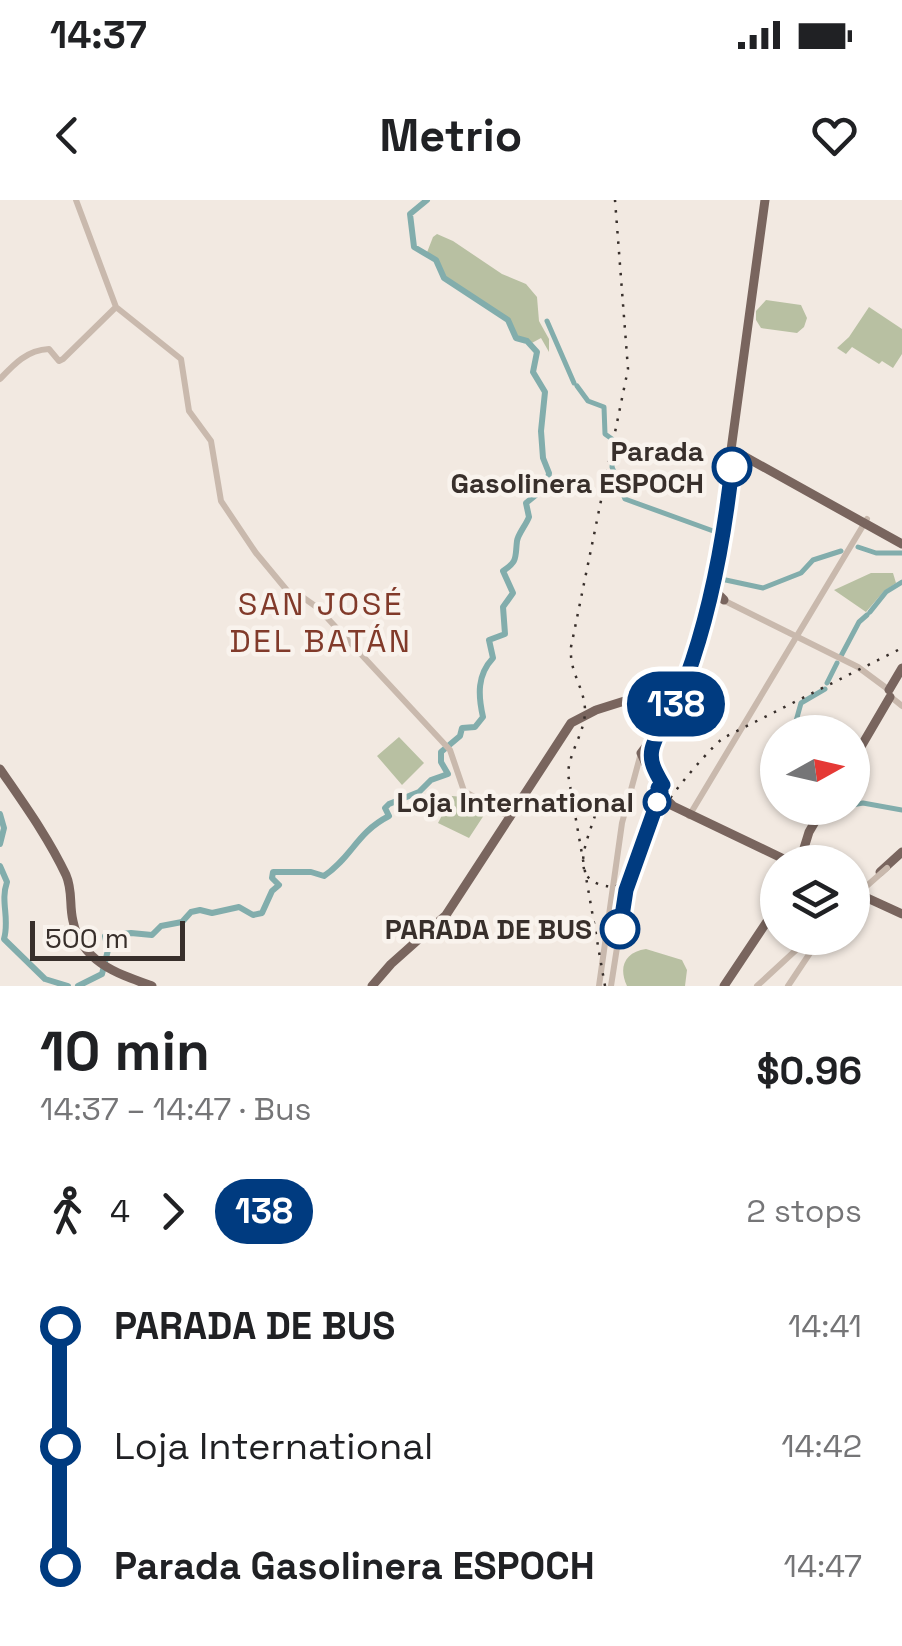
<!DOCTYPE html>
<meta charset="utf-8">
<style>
body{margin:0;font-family:"Space Grotesk",sans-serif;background:#f2f2f2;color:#202124;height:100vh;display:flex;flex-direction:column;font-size:38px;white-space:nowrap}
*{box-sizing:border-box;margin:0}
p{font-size:32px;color:#757577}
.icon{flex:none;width:55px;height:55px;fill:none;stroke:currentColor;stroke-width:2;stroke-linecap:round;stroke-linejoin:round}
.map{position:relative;height:786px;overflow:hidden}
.side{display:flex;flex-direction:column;background:#fff;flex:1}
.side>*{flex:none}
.badge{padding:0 20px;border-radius:32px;font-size:35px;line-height:65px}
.needle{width:65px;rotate:82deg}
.buttons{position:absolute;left:760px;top:515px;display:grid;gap:20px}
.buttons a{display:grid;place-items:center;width:110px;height:110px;border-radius:50%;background:#fff;box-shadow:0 2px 8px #0004;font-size:50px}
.scale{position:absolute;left:30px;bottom:25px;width:155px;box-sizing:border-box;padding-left:10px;border:5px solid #382f2b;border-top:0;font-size:28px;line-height:35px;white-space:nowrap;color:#382f2b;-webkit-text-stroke:8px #f9f3ed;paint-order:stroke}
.map>.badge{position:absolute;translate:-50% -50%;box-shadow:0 0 0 5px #fff}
.legs{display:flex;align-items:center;gap:15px;height:110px;padding:0 40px;font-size:32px}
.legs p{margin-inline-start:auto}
.overview{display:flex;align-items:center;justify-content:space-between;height:170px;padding:0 40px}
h1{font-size:55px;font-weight:700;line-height:75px}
ul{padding:0 40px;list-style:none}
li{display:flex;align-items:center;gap:35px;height:120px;font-size:38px}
li i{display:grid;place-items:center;width:15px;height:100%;margin:0 12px;background:currentColor}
li i::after{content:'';width:25px;height:25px;margin:-12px;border:8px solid;border-radius:50%;background:#fff}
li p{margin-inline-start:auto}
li:first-child i{background:linear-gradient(#0000 50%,currentColor 0)}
li:last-child i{background:linear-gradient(currentColor 50%,#0000 0)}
.status{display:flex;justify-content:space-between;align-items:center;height:70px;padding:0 50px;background:#fff;direction:ltr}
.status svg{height:28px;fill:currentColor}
header{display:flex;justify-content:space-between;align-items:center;height:130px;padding:0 40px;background:#fff;font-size:45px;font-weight:700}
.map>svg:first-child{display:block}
</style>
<div class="status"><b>14:37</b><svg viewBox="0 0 49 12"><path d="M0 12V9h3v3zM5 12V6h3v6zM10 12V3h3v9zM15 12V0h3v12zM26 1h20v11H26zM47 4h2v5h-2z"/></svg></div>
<header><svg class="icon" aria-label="back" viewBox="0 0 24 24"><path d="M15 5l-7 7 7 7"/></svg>Metrio<svg class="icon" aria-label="heart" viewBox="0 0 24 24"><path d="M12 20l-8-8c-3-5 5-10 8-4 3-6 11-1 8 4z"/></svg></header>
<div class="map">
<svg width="902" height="786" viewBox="0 0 902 786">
<rect width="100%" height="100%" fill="#f2e9e1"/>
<path fill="#b8c0a2" d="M 437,34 L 453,41 L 502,74 L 526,84 L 537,97 L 539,121 L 549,139 L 549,152 L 541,138 L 530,144 L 527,139 L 517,138 L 507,117 L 445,77 L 437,59 L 426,55 L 433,37 Z
M 766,100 L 801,105 L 807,118 L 804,127 L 797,133 L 761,128 L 756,120 L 756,111 Z
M 869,107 L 902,129 L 902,154 L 893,168 L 882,161 L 879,164 L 852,147 L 846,154 L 837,148 L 849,137 Z
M 871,373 L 893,373 L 896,383 L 884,391 L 866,412 L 834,390 Z
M 399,537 L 424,563 L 402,585 L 377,556 Z
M 452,596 L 463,597 L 486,612 L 469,638 L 438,623 Z
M 646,749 L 682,760 L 687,770 L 685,786 L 627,786 C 618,767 625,752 646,749 Z"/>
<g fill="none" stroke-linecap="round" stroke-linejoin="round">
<path stroke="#82adac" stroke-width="5" d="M 547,121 L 574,183
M 577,186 L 588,201 L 604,207 L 605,234 L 612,239
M 615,241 L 612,267 L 625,299 L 716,332
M 724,336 L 719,371 L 721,379 L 763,388 L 801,373 L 813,360 L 841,351
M 858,347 L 876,353 L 902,353
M 870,412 L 886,392 L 902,382
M 841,456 L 859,422 L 867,415
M 827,483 L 837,463
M 793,532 L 801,503 L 825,489
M 852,605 L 863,603 L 902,610"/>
<path stroke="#82adac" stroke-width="6" d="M 0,614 L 4,628 L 0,644
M 0,666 L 7,682 C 0,702 10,718 4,739 L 45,779 L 68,786
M 78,786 L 102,774 L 108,750 L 105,736 L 131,733 L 152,735 L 161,726 L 182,722 L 191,712 L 200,710 L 212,713 L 239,707 L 253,715 L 262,713 L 272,691 L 279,685 L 272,678 L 273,672 L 311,672 L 324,676 C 353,656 356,633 389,616 L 385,608 L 389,604 L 419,592 L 431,580 L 448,574 L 441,562 L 441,552 L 460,536 L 462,528 L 475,527 L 483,517 C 478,495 477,475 493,458 L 489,440 L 505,434 L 503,407 L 513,393 L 503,371 C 518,361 515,358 517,341 C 518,334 526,325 529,317 L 526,303 L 547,286 L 549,273 L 543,258 L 541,231 L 545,192 L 533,172 L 537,152 L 527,141 L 516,138 L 508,120 L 444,78 L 436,60 L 414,47 L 410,14 L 427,0"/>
<path stroke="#c9b9ad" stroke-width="6" d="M 76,0 L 116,107 L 181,159 L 189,211 L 211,241 L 221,301 L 256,353 L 290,394 L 301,396 L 318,408 L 450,550 L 464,591 L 511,618
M 0,179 C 14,164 27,150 49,149 L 59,161 L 63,159 L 116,107
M 723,400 L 858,467 L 889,490
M 891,497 L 902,506
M 689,616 L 867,319
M 599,786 L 622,623 L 641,553
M 611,786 L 626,690 L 660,594
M 757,786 L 809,738
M 788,786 L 820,738"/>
<path stroke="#79655e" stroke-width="9" d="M 765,0 C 754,83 743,166 731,250 C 717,344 703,478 641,553 L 658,591 L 673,606 L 790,662
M 731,249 L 902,344
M 714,381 L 716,392 L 724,400
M 889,490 L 902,468
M 852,562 L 890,497
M 0,569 C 24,604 48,637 66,675 C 73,691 69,705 73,721 C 81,762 118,774 152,786
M 800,661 L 809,632 L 823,608
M 880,672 L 902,652
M 852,691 L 902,714
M 372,786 L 391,764 L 446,715 L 571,523 L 596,510 L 672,486 L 682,478
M 724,786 L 778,705"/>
<path stroke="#382f2b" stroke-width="2.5" stroke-dasharray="2.5 8" stroke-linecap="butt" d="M 598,606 C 589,639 562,684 615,687 C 632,677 633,655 642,639 C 660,609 697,561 723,538 L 902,448
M 605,786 L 568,574 C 569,552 585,532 585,511 C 585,488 569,473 571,447 L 628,169 L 615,0"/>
<path stroke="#c9b9ad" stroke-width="6" d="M 852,699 L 887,668"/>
</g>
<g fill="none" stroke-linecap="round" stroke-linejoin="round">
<g stroke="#fff" stroke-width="22">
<path id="line-1" d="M 620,729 L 626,690 L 661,592 L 658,588 L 663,585 C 656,573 649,562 652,549 C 657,528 678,502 686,479 C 711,411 724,339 732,267"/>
</g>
<use href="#line-1" stroke="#003b80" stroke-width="15"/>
</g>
<g fill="#fff" stroke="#003b80" stroke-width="5">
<circle cx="732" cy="267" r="18"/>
<circle cx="657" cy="602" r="12"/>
<circle cx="620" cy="729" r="18"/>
</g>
<g text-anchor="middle" stroke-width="9" stroke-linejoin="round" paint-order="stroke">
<g font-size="28" font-weight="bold" fill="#382f2b" stroke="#f9f3ed" text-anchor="end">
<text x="704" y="261">Parada<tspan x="704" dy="32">Gasolinera ESPOCH</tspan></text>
<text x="634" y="612">Loja International</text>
<text x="592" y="739">PARADA DE BUS</text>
</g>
<g font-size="32" letter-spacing="2.5" fill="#813a2a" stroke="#f9f3ed">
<text x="321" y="415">SAN JOSÉ<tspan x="321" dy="37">DEL BATÁN</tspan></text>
</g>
</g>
</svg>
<div class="buttons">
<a><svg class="needle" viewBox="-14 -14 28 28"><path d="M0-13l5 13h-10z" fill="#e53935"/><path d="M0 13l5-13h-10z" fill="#757577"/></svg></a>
<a><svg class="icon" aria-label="layers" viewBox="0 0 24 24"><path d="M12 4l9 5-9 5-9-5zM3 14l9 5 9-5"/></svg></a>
</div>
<div class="scale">500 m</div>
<b class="badge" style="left:676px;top:504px;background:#003b80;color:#fff">138</b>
</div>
<section class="side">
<div class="overview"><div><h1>10 min</h1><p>14:37 – 14:47 · Bus</p></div><b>$0.96</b></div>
<div class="legs"><svg class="icon" aria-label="walk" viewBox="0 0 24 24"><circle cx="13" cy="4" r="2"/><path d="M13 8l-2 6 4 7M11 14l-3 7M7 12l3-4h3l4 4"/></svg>4<svg class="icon" aria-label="forward" viewBox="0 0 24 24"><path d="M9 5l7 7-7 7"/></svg><b class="badge" style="background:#003b80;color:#fff">138</b><p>2 stops</p></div>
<ul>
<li><i style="color:#003b80"></i><b>PARADA DE BUS</b><p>14:41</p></li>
<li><i style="color:#003b80"></i><span>Loja International</span><p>14:42</p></li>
<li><i style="color:#003b80"></i><b>Parada Gasolinera ESPOCH</b><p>14:47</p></li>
</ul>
</section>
